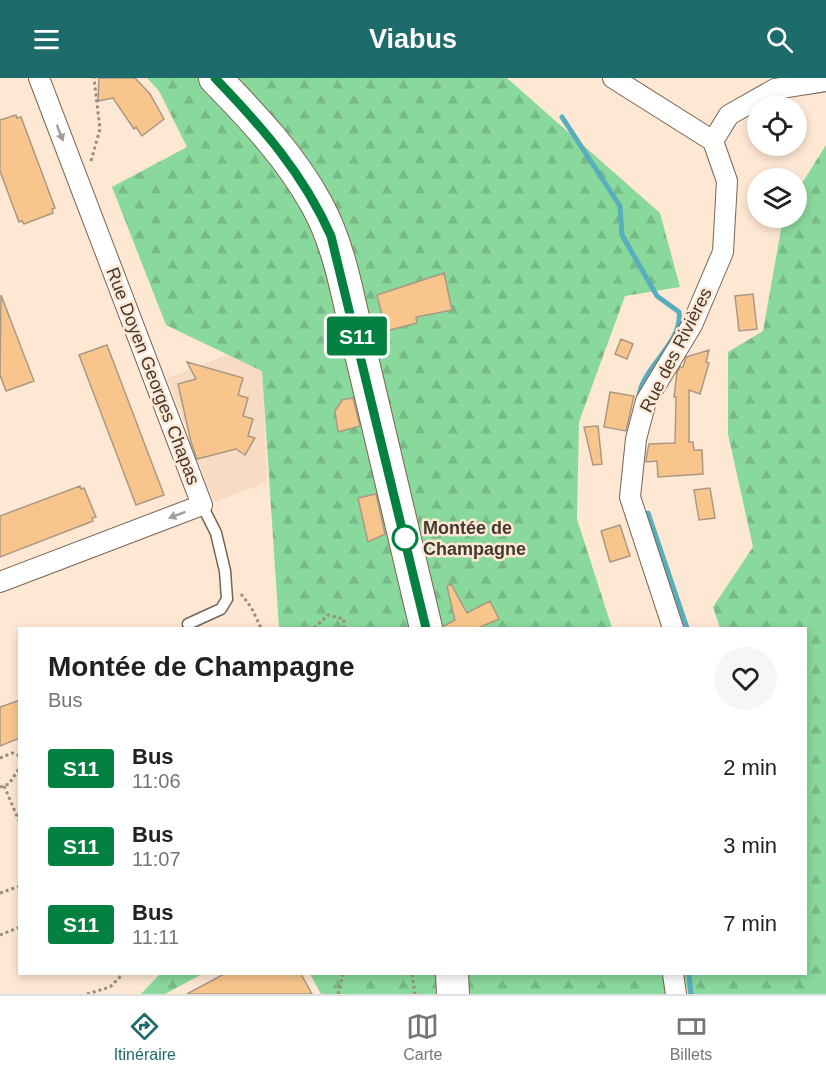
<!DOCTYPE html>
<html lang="fr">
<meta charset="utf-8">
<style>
body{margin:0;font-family:Arial,sans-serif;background:#f6f6f6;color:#222;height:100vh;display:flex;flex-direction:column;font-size:22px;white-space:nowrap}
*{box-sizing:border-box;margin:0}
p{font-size:20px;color:#767676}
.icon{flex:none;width:33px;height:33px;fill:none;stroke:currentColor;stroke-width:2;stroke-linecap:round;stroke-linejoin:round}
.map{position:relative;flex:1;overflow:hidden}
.sheet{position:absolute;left:18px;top:549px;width:789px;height:348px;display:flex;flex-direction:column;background:#fff;border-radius:0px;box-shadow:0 3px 9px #0003}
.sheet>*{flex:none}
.badge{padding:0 12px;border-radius:4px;font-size:21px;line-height:39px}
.tools{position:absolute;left:747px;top:18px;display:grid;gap:12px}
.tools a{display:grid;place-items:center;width:60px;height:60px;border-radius:50%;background:#fff;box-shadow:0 3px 9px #0003;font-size:30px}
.map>.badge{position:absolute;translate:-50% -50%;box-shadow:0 0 0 3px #fff}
.round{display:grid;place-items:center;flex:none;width:63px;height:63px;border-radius:32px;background:#f6f6f6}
.summary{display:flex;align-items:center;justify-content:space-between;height:102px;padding:0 30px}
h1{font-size:28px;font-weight:800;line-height:45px}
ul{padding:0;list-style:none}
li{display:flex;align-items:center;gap:18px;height:78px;padding:0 30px}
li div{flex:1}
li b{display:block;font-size:22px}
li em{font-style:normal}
li .badge{min-width:66px;font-weight:700;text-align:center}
header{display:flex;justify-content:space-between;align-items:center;height:78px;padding:0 30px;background:#1e6b6b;color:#fff;font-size:27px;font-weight:800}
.dock{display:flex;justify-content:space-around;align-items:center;height:84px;border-top:2px solid #e0e0e0;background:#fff;font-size:16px;color:#767676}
.dock a{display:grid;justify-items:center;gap:3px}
.dock .on{color:#1e6b6b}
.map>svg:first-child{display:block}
</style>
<header><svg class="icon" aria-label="menu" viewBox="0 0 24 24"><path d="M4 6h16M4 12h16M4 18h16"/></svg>Viabus<svg class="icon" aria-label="search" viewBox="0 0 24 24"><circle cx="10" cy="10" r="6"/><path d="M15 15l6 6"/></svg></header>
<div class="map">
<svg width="826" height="916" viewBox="0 0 826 916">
<defs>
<pattern id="forest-firs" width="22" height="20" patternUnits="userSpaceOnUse" patternTransform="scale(1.5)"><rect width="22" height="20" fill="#89d89c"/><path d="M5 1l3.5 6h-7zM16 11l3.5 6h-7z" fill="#77ba87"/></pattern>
</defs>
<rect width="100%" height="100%" fill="#fee8d4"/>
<path fill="#f7dcc3" d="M 255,266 L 262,283 L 267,404 L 214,424 L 167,300 Z"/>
<path fill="url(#forest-firs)" d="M 147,0 L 198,0 L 210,11 L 220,0 L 507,0 L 660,135 L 680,209 L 625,218 L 579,344 L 577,441 L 612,550 L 279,550 L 262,293 L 166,247 L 112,109 L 187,69 L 159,13 Z
M 826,67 L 826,916 L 688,916 L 684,896 L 806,896 L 806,550 L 720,550 L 713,529 L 753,469 L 728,356 L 728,274 L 763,253 L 783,140 L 796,140 L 797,113 Z
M 160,896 L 202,896 L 165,916 L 141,916 Z
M 310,896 L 665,896 L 669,916 L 321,916 Z"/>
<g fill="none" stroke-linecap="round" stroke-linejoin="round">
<path stroke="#58afbc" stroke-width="5" d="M 562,39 L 620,128 L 622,157 L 657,218 L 679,234 C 683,265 643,288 639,318
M 648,435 L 687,550
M 689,896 L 691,916"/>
</g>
<path fill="#f8c68c" stroke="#ab9884" stroke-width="1.5" d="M 99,0 L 135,0 L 150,16 L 164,41 L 142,58 L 136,49 L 134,51 L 113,20 L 98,23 Z
M 16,37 L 17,40 L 21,39 L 55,130 L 52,131 L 53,135 L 24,146 L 22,143 L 19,144 L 0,93 L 0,42 Z
M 444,195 L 452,232 L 416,239 L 417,245 L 386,253 L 377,217 Z
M 753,216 L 757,251 L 739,253 L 735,218 Z
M 1,217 L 34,303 L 6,313 L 0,297 Z
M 621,261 L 633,266 L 627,281 L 615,276 Z
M 107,267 L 164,417 L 136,427 L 79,277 Z
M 709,272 L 706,284 L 709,285 L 700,316 L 689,312 L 689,364 L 693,364 L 694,372 L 702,372 L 703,396 L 658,399 L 657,383 L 646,384 L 647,375 L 649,366 L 675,365 L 676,319 L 674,319 L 677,294 L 680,289 L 683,289 L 686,279 Z
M 187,284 L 243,300 L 238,317 L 248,320 L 243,338 L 253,341 L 248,358 L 255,360 L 245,377 L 236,371 L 197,381 L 191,364 L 178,306 L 196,301 Z
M 610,314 L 634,318 L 626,353 L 604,349 Z
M 353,320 L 360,348 L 338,354 L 335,333 L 342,322 Z
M 598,348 L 602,386 L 593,387 L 584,349 Z
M 80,408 L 81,411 L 84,410 L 96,439 L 92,440 L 93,443 L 0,479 L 0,438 Z
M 710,410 L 715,440 L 699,442 L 694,412 Z
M 376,416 L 385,456 L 368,464 L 358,420 Z
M 620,447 L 630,478 L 610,484 L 601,453 Z
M 451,506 L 467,535 L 490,523 L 499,541 L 478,550 L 443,550 L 444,548 L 455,542 L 447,508 Z
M 20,622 L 20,660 L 0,668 L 0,629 Z
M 224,896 L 301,896 L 312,916 L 187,916 Z"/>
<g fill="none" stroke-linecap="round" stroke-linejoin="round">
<g stroke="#776453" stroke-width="13">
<path id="service" d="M 188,546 L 221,531 L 227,521 L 225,493 L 216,455 L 202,427"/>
</g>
<g stroke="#776453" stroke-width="22">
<path id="minor" d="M 613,0 L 713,63
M 713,63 L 729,37 L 775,11 L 826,3
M 0,504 L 202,427 L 39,0
M 673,550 L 630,419 L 636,361 L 646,323 L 692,247 L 723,174 L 727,103 L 713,63
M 673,896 L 676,916"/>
</g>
<g stroke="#776453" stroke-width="34">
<path id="primary" d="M 215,0 C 253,39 291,79 317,127 C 342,172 350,231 362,280 C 383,370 405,460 426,550
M 452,896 L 453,916"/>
</g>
<path stroke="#9b8c7e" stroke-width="3" stroke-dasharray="3 3" stroke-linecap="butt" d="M 91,83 L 100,51 L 94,0
M 241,516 L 251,529 L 261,550
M 314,550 L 328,537 L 344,541 L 344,550
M 0,680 L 12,675 L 20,678
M 4,708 L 20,745
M 0,709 L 9,706 L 20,689
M 0,815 L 20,808
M 0,857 L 20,849
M 412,896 L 415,916
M 87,916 L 110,909 L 123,896
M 338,916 L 343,896"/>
<use href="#service" stroke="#fff" stroke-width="10"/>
<use href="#minor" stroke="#fff" stroke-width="20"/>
<use href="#primary" stroke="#fff" stroke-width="32"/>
</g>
<defs><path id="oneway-solid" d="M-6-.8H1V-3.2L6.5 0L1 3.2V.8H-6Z" transform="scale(1.5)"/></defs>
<g fill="#a09c98">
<use href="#oneway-solid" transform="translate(60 55) rotate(69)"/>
<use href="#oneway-solid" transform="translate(177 437) rotate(159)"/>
</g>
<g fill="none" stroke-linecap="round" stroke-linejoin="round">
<g stroke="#fff" stroke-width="14">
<path id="line" d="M 215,0 C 262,49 303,95 331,158 L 426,550"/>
</g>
<use href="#line" stroke="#048040" stroke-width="9"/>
</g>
<circle fill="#fff" stroke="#048040" stroke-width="3" cx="405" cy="460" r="12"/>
<g text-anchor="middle" stroke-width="5" stroke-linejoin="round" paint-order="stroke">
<g font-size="18" fill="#423931" stroke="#fee8d4">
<text transform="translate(676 272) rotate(-63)" y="6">Rue des Rivières</text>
<text transform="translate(153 298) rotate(69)" y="6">Rue Doyen Georges Chapas</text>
</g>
<g font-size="18" font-weight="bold" fill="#423931" stroke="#fee8d4" text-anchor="start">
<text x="423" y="456">Montée de<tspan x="423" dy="21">Champagne</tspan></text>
</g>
</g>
</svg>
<div class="tools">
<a><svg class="icon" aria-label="locate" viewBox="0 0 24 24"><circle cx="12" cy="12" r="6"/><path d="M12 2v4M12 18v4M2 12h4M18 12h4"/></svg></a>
<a><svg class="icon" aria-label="layers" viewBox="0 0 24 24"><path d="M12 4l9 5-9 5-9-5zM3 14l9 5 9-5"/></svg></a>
</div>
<b class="badge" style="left:357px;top:258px;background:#048040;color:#fff">S11</b>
<section class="sheet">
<div class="summary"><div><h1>Montée de Champagne</h1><p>Bus</p></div><a class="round"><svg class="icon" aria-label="heart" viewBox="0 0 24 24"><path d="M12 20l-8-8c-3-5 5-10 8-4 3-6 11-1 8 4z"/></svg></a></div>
<ul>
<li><span class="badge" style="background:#048040;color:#fff">S11</span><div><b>Bus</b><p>11:06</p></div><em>2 min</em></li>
<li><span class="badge" style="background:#048040;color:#fff">S11</span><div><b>Bus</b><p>11:07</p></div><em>3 min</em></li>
<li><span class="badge" style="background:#048040;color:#fff">S11</span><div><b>Bus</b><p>11:11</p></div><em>7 min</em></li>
</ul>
</section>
</div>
<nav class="dock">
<a class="on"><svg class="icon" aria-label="directions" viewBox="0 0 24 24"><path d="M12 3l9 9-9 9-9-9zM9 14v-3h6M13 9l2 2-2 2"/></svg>Itinéraire</a>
<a><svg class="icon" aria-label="map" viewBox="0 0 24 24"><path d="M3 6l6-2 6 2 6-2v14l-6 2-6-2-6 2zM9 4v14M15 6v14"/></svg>Carte</a>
<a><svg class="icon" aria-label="tickets" viewBox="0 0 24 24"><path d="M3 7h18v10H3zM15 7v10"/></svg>Billets</a>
</nav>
